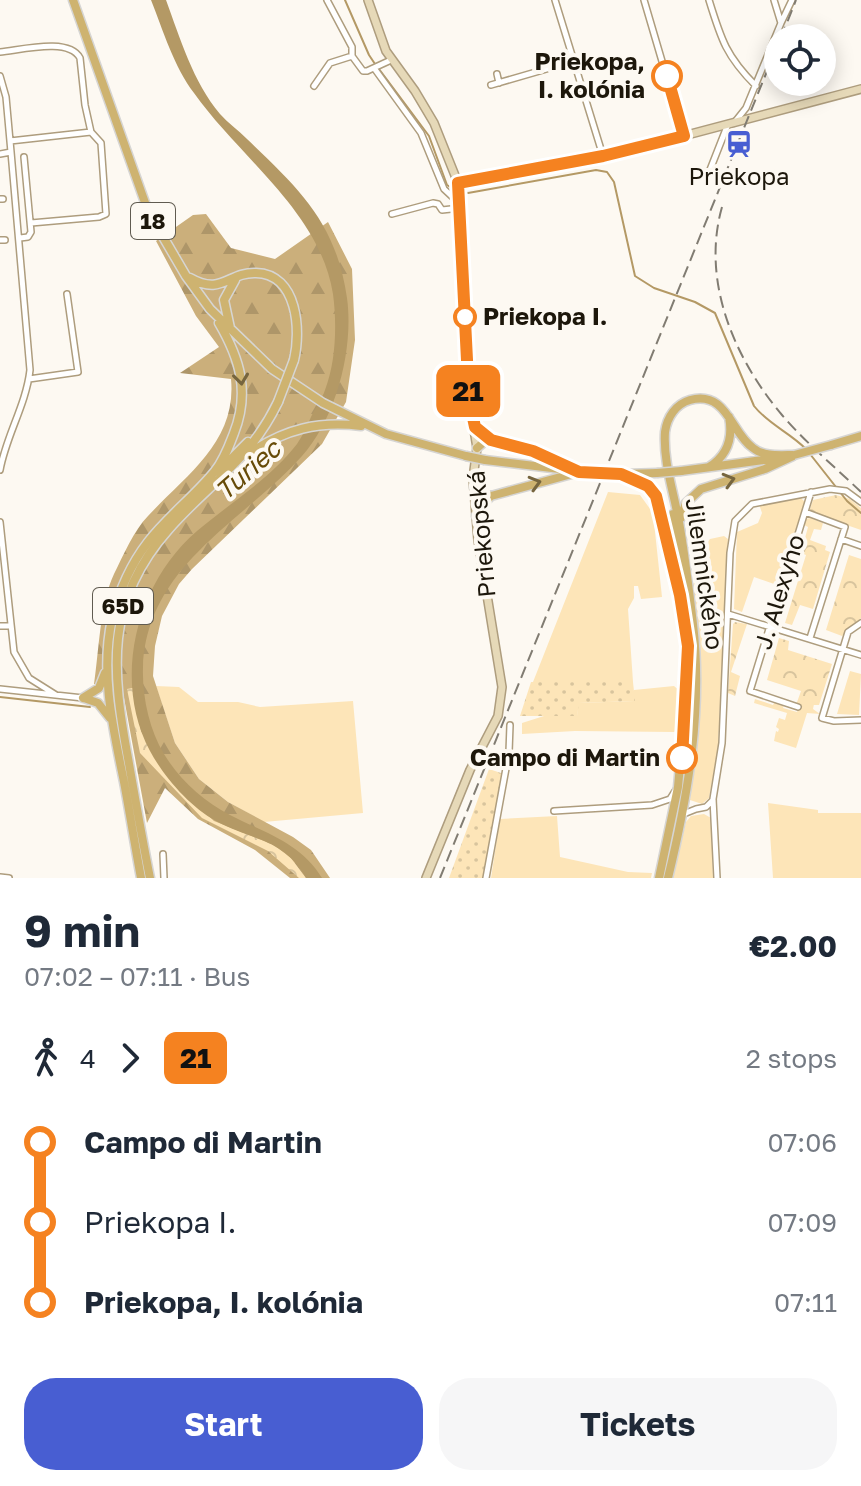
<!DOCTYPE html>
<meta charset="utf-8">
<style>
body{margin:0;font-family:"Golos Text",sans-serif;background:#f6f6f7;color:#1f2937;height:100vh;display:flex;flex-direction:column;font-size:30px;white-space:nowrap}
*{box-sizing:border-box;margin:0}
p{font-size:26px;color:#747a83}
.icon{flex:none;width:44px;height:44px;fill:none;stroke:currentColor;stroke-width:2;stroke-linecap:round;stroke-linejoin:round}
.map{position:relative;height:878px;overflow:hidden}
.side{display:flex;flex-direction:column;background:#fff;flex:1}
.side>*{flex:none}
.badge{padding:0 16px;border-radius:12px;font-size:28px;line-height:52px}
.buttons{position:absolute;left:764px;top:24px;display:grid;gap:16px}
.buttons a{display:grid;place-items:center;width:72px;height:72px;border-radius:50%;background:#fff;box-shadow:0 4px 20px #0003;font-size:40px}
.map>.badge{position:absolute;translate:-50% -50%;box-shadow:0 0 0 4px #fff}
.legs{display:flex;align-items:center;gap:12px;height:88px;padding:0 24px;font-size:26px}
.legs p{margin-inline-start:auto}
.overview{display:flex;align-items:center;justify-content:space-between;height:136px;padding:0 24px}
h1{font-size:44px;font-weight:700;line-height:60px}
.button{display:flex;gap:16px;margin-top:auto;padding:16px 24px}
.button a{flex:1;height:92px;border-radius:32px;background:#485ed2;color:#fff;font-size:32px;font-weight:700;line-height:92px;text-align:center}
.button a+a{background:#f6f6f7;color:#1f2937}
ul{padding:0 24px;list-style:none}
li{display:flex;align-items:center;gap:28px;height:80px;font-size:30px}
li i{display:grid;place-items:center;width:12px;height:100%;margin:0 10px;background:currentColor}
li i::after{content:'';width:20px;height:20px;margin:-10px;border:6px solid;border-radius:50%;background:#fff}
li p{margin-inline-start:auto}
li:first-child i{background:linear-gradient(#0000 50%,currentColor 0)}
li:last-child i{background:linear-gradient(currentColor 50%,#0000 0)}
.map>svg:first-child{display:block}
</style>
<div class="map">
<svg width="861" height="878" viewBox="0 0 861 878">
<defs>
<pattern id="forest-firs" width="22" height="20" patternUnits="userSpaceOnUse" patternTransform="scale(2)"><rect width="22" height="20" fill="#cbaf7b"/><path d="M5 1l3.5 6h-7zM16 11l3.5 6h-7z" fill="#ae9669"/></pattern>
<pattern id="park-crowns" width="20" height="18" patternUnits="userSpaceOnUse" patternTransform="scale(2)"><rect width="20" height="18" fill="#fde5b8"/><path d="M2 6a3 3 0 1 1 6 0M12 15a3 3 0 1 1 6 0" fill="none" stroke="#d8c49d"/></pattern>
<pattern id="garden-dots" width="8" height="8" patternUnits="userSpaceOnUse" patternTransform="scale(2)"><rect width="8" height="8" fill="#fde5b8"/><path d="M2 2h.1M6 6h.1" fill="none" stroke="#d8c49d" stroke-width="1.8" stroke-linecap="round"/></pattern>
</defs>
<rect width="100%" height="100%" fill="#fdf9f2"/>
<path fill="#fde5b8" d="M 608,492 L 640,495 L 653,513 L 662,597 L 641,599 L 638,586 L 634,586 L 634,598 L 628,609 L 633,682 L 533,682 Z
M 800,497 L 805,502 L 777,585 L 754,577 L 742,612 L 734,609 L 737,532 L 758,523 L 762,513 L 759,504 Z
M 724,536 L 728,539 L 718,747 L 709,798 L 702,804 L 690,800 L 701,699 L 700,644 L 693,585 L 699,573 L 698,555 L 710,539 Z
M 850,671 L 861,674 L 859,715 L 837,714 Z
M 156,686 L 179,687 L 198,702 L 238,702 L 260,707 L 353,701 L 363,813 L 264,822 L 228,802 L 199,779 L 175,743 Z
M 674,686 L 681,692 L 681,728 L 674,732 L 575,731 L 522,734 L 522,723 L 544,716 L 577,716 L 578,703 L 634,701 L 634,690 Z
M 755,699 L 773,705 L 775,701 L 784,704 L 783,708 L 797,712 L 800,704 L 814,704 L 813,709 L 820,714 L 807,713 L 796,748 L 774,741 L 776,731 L 778,732 L 779,729 L 776,727 L 779,718 L 785,720 L 787,713 L 754,703 Z
M 768,803 L 818,810 L 818,813 L 861,813 L 861,878 L 773,878 Z
M 704,814 L 711,818 L 713,878 L 673,878 L 686,822 L 691,816 Z
M 557,816 L 560,857 L 628,872 L 652,873 L 651,878 L 491,878 L 500,819 Z"/>
<path fill="url(#forest-firs)" d="M 206,214 L 231,248 L 275,259 L 328,222 L 352,269 L 355,340 L 346,402 L 322,444 L 192,569 L 179,584 L 162,616 L 155,646 L 153,676 L 175,743 L 199,779 L 228,802 L 293,837 L 311,850 L 330,878 L 290,878 L 255,850 L 198,819 L 165,788 L 147,823 L 122,687 L 94,684 C 99,651 100,603 114,574 C 123,556 134,530 148,516 C 186,475 237,442 231,379 L 180,373 L 219,347 L 196,316 L 156,241 L 193,215 Z"/>
<path fill="url(#park-crowns)" d="M 836,495 L 850,499 L 861,508 L 861,530 L 809,512 L 813,500 Z
M 810,518 L 823,523 L 821,530 L 814,529 L 810,540 L 826,546 L 825,550 L 830,552 L 813,609 L 800,605 L 792,625 L 785,623 L 806,555 L 801,553 L 808,527 L 804,525 L 806,519 Z
M 849,555 L 861,559 L 861,618 L 842,636 L 826,630 Z
M 735,622 L 747,624 L 731,672 L 740,676 L 735,696 L 728,693 L 733,624 Z
M 779,638 L 789,641 L 788,650 L 832,664 L 819,705 L 796,705 L 801,691 L 767,680 Z
M 133,688 L 141,731 L 172,782 L 214,821 L 274,845 L 291,858 L 306,878 L 299,878 L 268,851 L 202,818 L 140,753 L 127,689 Z"/>
<path fill="url(#garden-dots)" d="M 531,682 L 633,682 L 635,701 L 579,703 L 577,716 L 520,716 Z
M 489,769 L 504,774 L 484,878 L 449,878 Z"/>
<path fill="#b49965" d="M 151,0 L 166,0 C 180,38 193,82 220,114 C 228,123 238,130 247,139 C 299,189 336,222 347,298 C 354,349 336,418 302,456 C 242,523 147,565 143,667 C 142,696 149,729 164,754 C 179,779 203,801 230,815 C 264,833 300,842 322,878 L 306,878 C 282,837 252,841 216,821 C 190,807 164,777 150,751 C 112,680 136,583 197,531 C 230,503 270,479 297,444 C 303,435 307,426 311,417 C 315,408 322,399 325,390 C 336,362 337,324 333,294 C 320,212 240,158 194,93 C 174,67 163,30 151,0 Z"/>
<g fill="none" stroke-linecap="round" stroke-linejoin="round">
<path stroke="#b49965" stroke-width="2" d="M 345,0 L 369,55 L 375,64
M 379,69 L 429,136 L 447,185 L 455,190
M 462,192 L 468,193 L 596,170 L 607,172 L 614,182 L 635,276 L 654,288 L 695,302 L 715,313 L 754,406 C 768,424 789,432 806,449
M 810,454 L 847,501 L 861,513
M 0,697 L 90,707"/>
<g stroke="#ae9d7e" stroke-width="8">
<path id="street" d="M 327,0 L 352,47 L 352,56 L 363,71 L 367,71 L 391,60
M 555,0 L 603,156
M 644,0 L 684,136
M 709,0 C 721,39 726,56 756,86
M 781,23 L 792,0
M 0,52 C 21,50 69,37 80,58 L 85,105 L 91,132
M 374,68 L 421,133 L 444,189 L 459,203
M 497,74 L 499,83
M 0,76 L 6,97 L 11,152 L 30,370 C 26,405 6,436 0,470
M 491,85 L 574,61
M 314,86 L 330,63 L 352,56
M 734,123 L 746,108 L 781,23 L 774,0
M 10,141 L 91,132 L 101,143 L 106,214 L 99,217 L 31,223
M 0,154 L 11,152
M 706,180 L 728,124
M 0,199 L 3,199
M 392,214 L 433,203 L 438,204 L 442,210 L 460,208
M 20,238 L 28,237 L 31,232 L 24,157
M 0,240 L 5,240
M 29,379 L 78,372 L 67,294
M 805,512 L 845,527 L 810,638
M 0,522 L 14,652 L 29,678 L 56,695
M 841,539 L 861,546
M 728,614 L 861,655
M 861,623 L 848,632 L 822,718 L 834,721 L 861,720
M 0,626 L 9,626
M 0,689 L 83,698
M 798,707 L 750,691 L 811,492
M 554,811 L 652,805 L 670,799 L 675,791
M 681,815 L 696,809 L 706,807 L 713,800
M 163,854 L 164,878
M 0,877 L 9,878
M 486,878 L 509,752 L 510,725
M 717,878 L 713,799 L 722,743 L 730,553 L 735,521 L 752,504 L 830,489 L 846,491 L 861,502"/>
</g>
<g stroke="#ae9d7e" stroke-width="10">
<path id="secondary" d="M 368,0 L 386,51 L 415,91 L 434,123 L 458,183 L 469,399 L 477,448 L 473,478 L 478,540 L 502,687 L 498,716 L 470,770 L 426,878
M 458,183 L 634,149 L 861,89"/>
</g>
<g stroke="#d6d5d3" stroke-width="11">
<path id="primary" d="M 73,0 L 148,211 L 186,276 L 210,309 L 272,369 L 323,403 L 386,434 L 466,456
M 190,278 C 222,296 228,272 256,273 C 298,274 301,331 294,360
M 230,328 L 224,300 L 235,280
M 475,427 L 491,440 L 533,451 L 579,472
M 831,445 L 861,436
M 477,448 L 484,442 L 491,440
M 250,453 C 285,429 318,421 361,426
M 485,460 L 593,473
M 709,467 C 728,455 733,437 729,417
M 681,471 L 778,458
M 218,472 L 248,442
M 621,474 L 642,482 L 656,496 L 676,587
M 625,474 L 657,473
M 474,487 L 478,493 L 491,496
M 476,516 L 482,505 L 491,496 L 579,472
M 681,518 L 686,503 L 701,489 L 765,469 L 793,456
M 83,698 L 99,688 L 105,673
M 84,698 L 98,703 L 110,718
M 141,878 C 135,846 130,814 124,782 C 113,728 100,673 112,619 C 119,591 131,564 148,542 C 168,516 195,496 215,471 C 224,460 229,446 234,433 C 250,392 240,359 219,323
M 150,878 C 142,838 135,798 128,758 C 112,671 104,602 168,530 C 209,483 249,462 278,402
M 659,878 L 678,787 L 688,677 L 688,646 L 673,514
M 668,878 C 688,796 703,709 693,624 C 689,590 685,556 679,522 C 674,493 663,462 665,432 C 667,417 676,404 690,400 C 727,390 731,433 753,448 C 764,457 780,455 794,455"/>
</g>
<use href="#street" stroke="#fff" stroke-width="5"/>
<use href="#secondary" stroke="#e6d9b8" stroke-width="7"/>
<use href="#primary" stroke="#ceb370" stroke-width="8"/>
<path stroke="#817c72" stroke-width="2" stroke-dasharray="12 6" stroke-linecap="butt" d="M 781,38 L 796,0
M 722,207 C 701,281 734,358 782,415 C 806,443 835,467 861,492
M 440,878 L 778,44"/>
<g stroke="#d6d5d3" stroke-width="11" stroke-linecap="butt">
<path id="primary-bridge" d="M 278,402 L 294,360
M 794,455 L 831,445
M 466,456 L 485,460
M 593,473 L 613,474
M 657,473 L 681,471"/>
</g>
<use href="#primary-bridge" stroke="#ceb370" stroke-width="8"/>
</g>
<defs><path id="oneway-chevron" d="M-2-3.5L2.5 0L-2 3.5" fill="none" stroke-width="1.6" stroke-linecap="round" stroke-linejoin="round" transform="scale(2)"/></defs>
<g stroke="#76653e">
<use href="#oneway-chevron" transform="translate(241 379) rotate(83)"/>
<use href="#oneway-chevron" transform="translate(729 480) rotate(-16)"/>
<use href="#oneway-chevron" transform="translate(535 483) rotate(-16)"/>
</g>
<g fill="none" stroke-linecap="round" stroke-linejoin="round">
<g stroke="#fff" stroke-width="18">
<path id="line-1" d="M 667,76 L 684,136 L 603,156 L 458,183 L 469,399 L 475,427 L 491,440 L 533,451 L 579,472 L 621,474 L 648,486 L 656,496 L 680,595 L 688,646 L 682,758"/>
</g>
<use href="#line-1" stroke="#f58220" stroke-width="12"/>
</g>
<defs>
<g id="station-bare" transform="scale(2.16)"><path d="M-3-6H3Q5-6 5-4V2Q5 4 3 4L4.5 6H3L1.5 4h-3L-3 6H-4.5L-3 4Q-5 4-5 2V-4Q-5-6-3-6ZM-3.5-4v3h7v-3ZM-3.5 1v1.5H-2V1ZM2 1v1.5H3.5V1Z" fill="#485ed2" stroke="#fdf9f2" stroke-width="2.5" paint-order="stroke"/></g>
</defs>
<g fill-rule="evenodd">
<use href="#station-bare" x="739" y="144"/>
</g>
<g fill="#fff" stroke="#f58220" stroke-width="4">
<circle cx="667" cy="76" r="14"/>
<circle cx="465" cy="317" r="10"/>
<circle cx="682" cy="758" r="14"/>
</g>
<g text-anchor="middle" stroke-width="8" stroke-linejoin="round" paint-order="stroke">
<g fill="#fdf9f2" stroke="#605b50" stroke-width="2">
<rect x="131" y="203" width="44" height="36" rx="6"/>
<rect x="93" y="588" width="60" height="36" rx="6"/>
</g>
<g font-size="22" font-weight="bold" fill="#1d170b">
<text x="153" y="229">18</text>
<text x="123" y="614">65D</text>
</g>
<g font-size="24" font-weight="bold" fill="#1d170b" stroke="#fdf9f2" text-anchor="end">
<text x="645" y="70">Priekopa,<tspan x="645" dy="28">I. kolónia</tspan></text>
<text x="483" y="325" text-anchor="start">Priekopa I.</text>
<text x="660" y="766">Campo di Martin</text>
</g>
<g font-size="24" fill="#1d170b" stroke="#fdf9f2">
<text x="739" y="185">Priekopa</text>
</g>
<g font-size="24" fill="#1d170b" stroke="#fdf9f2">
<text transform="translate(482 534) rotate(-95)" y="8">Priekopská</text>
<text transform="translate(704 574) rotate(82)" y="8">Jilemnického</text>
<text transform="translate(780 592) rotate(-73)" y="8">J. Alexyho</text>
</g>
<g font-size="26" font-style="italic" fill="#674b08" stroke="#fdf9f2">
<text transform="translate(248 470) rotate(-41)" y="9">Turiec</text>
</g>
</g>
</svg>
<div class="buttons">
<a><svg class="icon" aria-label="locate" viewBox="0 0 24 24"><circle cx="12" cy="12" r="6"/><path d="M12 2v4M12 18v4M2 12h4M18 12h4"/></svg></a>
</div>
<b class="badge" style="left:468px;top:391px;background:#f58220;color:#111">21</b>
</div>
<section class="side">
<div class="overview"><div><h1>9 min</h1><p>07:02 – 07:11 · Bus</p></div><b>€2.00</b></div>
<div class="legs"><svg class="icon" aria-label="walk" viewBox="0 0 24 24"><circle cx="13" cy="4" r="2"/><path d="M13 8l-2 6 4 7M11 14l-3 7M7 12l3-4h3l4 4"/></svg>4<svg class="icon" aria-label="forward" viewBox="0 0 24 24"><path d="M9 5l7 7-7 7"/></svg><b class="badge" style="background:#f58220;color:#111">21</b><p>2 stops</p></div>
<ul>
<li><i style="color:#f58220"></i><b>Campo di Martin</b><p>07:06</p></li>
<li><i style="color:#f58220"></i><span>Priekopa I.</span><p>07:09</p></li>
<li><i style="color:#f58220"></i><b>Priekopa, I. kolónia</b><p>07:11</p></li>
</ul>
<div class="button"><a>Start</a><a>Tickets</a></div>
</section>
